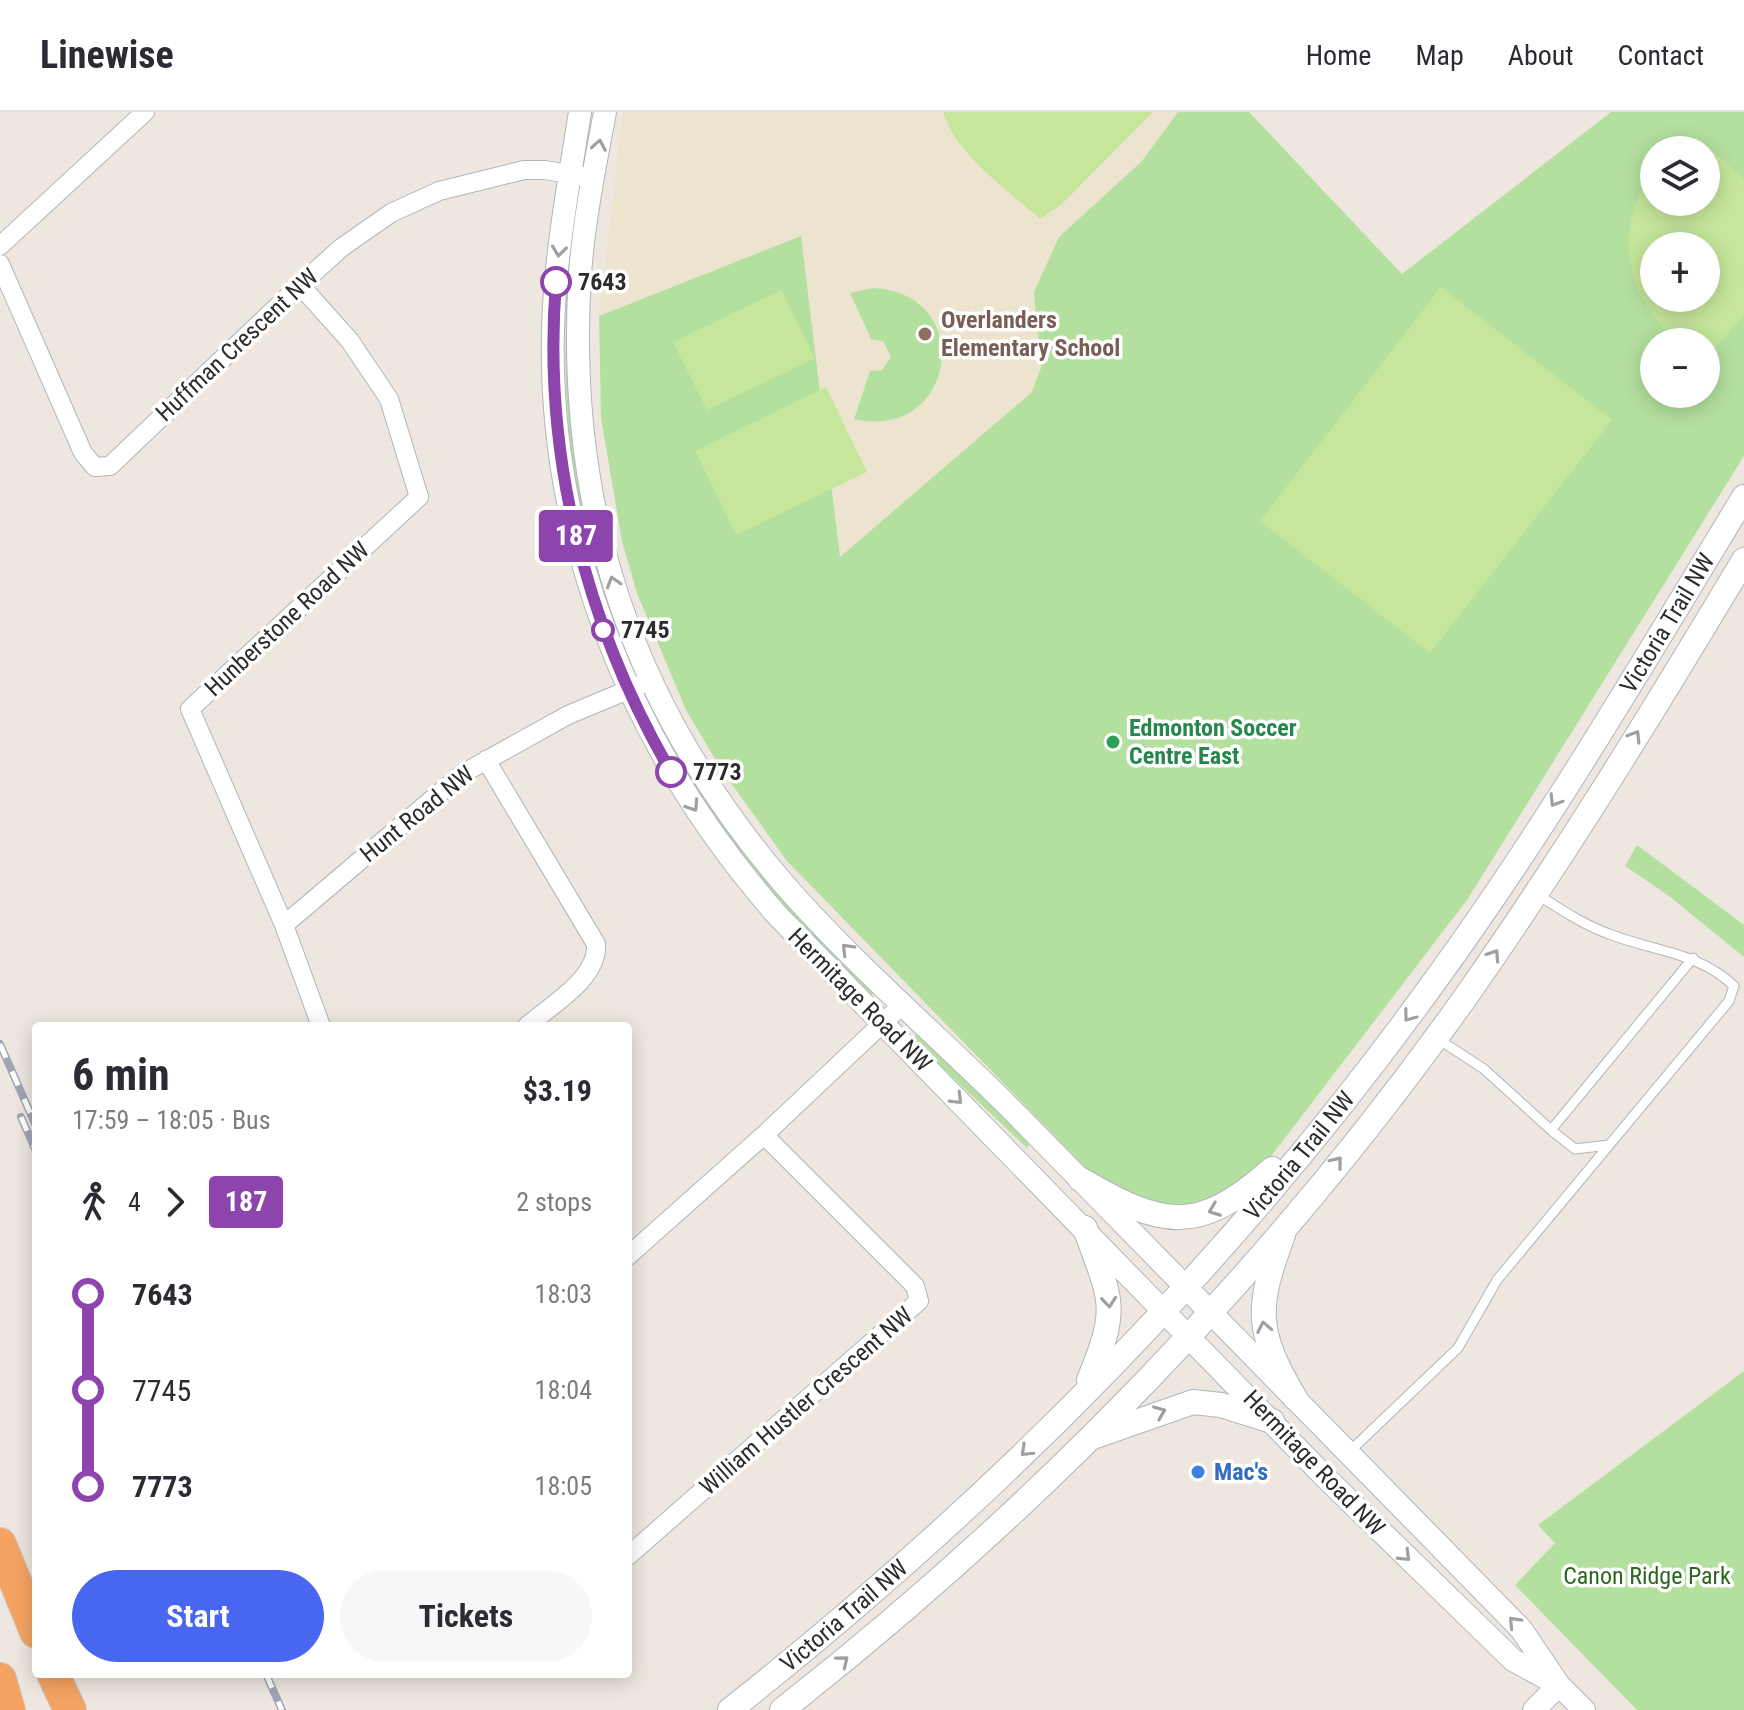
<!DOCTYPE html>
<meta charset="utf-8">
<style>
body{margin:0;font-family:"Roboto Condensed",sans-serif;background:#f7f7f7;color:#2b2b33;height:100vh;display:flex;flex-direction:column;font-size:30px;white-space:nowrap}
*{box-sizing:border-box;margin:0}
p{font-size:26px;color:#7c7c81}
.icon{flex:none;width:44px;height:44px;fill:none;stroke:currentColor;stroke-width:2;stroke-linecap:round;stroke-linejoin:round}
.map{position:relative;flex:1;overflow:hidden}
.details{position:absolute;left:32px;top:910px;width:600px;height:656px;display:flex;flex-direction:column;background:#fff;border-radius:8px;box-shadow:0 4px 20px #0003}
.details>*{flex:none}
.badge{padding:0 16px;border-radius:6px;font-size:28px;line-height:52px}
.buttons{position:absolute;left:1640px;top:24px;display:grid;gap:16px}
.buttons a{display:grid;place-items:center;width:80px;height:80px;border-radius:50%;background:#fff;box-shadow:0 4px 20px #0003;font-size:40px}
.map>.badge{position:absolute;translate:-50% -50%;box-shadow:0 0 0 4px #fff}
.legs{display:flex;align-items:center;gap:12px;height:88px;padding:0 40px;font-size:26px}
.legs p{margin-inline-start:auto}
.summary{display:flex;align-items:center;justify-content:space-between;height:136px;padding:0 40px}
h1{font-size:44px;font-weight:700;line-height:60px}
.button{display:flex;gap:16px;margin-top:auto;padding:16px 40px}
.button a{flex:1;height:92px;border-radius:48px;background:#4966f0;color:#fff;font-size:32px;font-weight:700;line-height:92px;text-align:center}
.button a+a{background:#f7f7f7;color:#2b2b33}
ul{padding:0 40px;list-style:none}
li{display:flex;align-items:center;gap:28px;height:96px;font-size:30px}
li i{display:grid;place-items:center;width:12px;height:100%;margin:0 10px;background:currentColor}
li i::after{content:'';width:20px;height:20px;margin:-10px;border:6px solid;border-radius:50%;background:#fff}
li p{margin-inline-start:auto}
li:first-child i{background:linear-gradient(#0000 50%,currentColor 0)}
li:last-child i{background:linear-gradient(currentColor 50%,#0000 0)}
header{display:flex;align-items:center;gap:48px;box-sizing:border-box;height:112px;padding:0 40px;background:#fff;border-bottom:2px solid #e1e1e2}
header strong{font-size:38px}
nav{display:flex;gap:44px;margin-inline-start:auto;font-size:28px}
.map>svg:first-child{display:block}
</style>
<header>
<strong>Linewise</strong>
<nav><a>Home</a><a>Map</a><a>About</a><a>Contact</a></nav>
</header>
<div class="map">
<svg width="1744" height="1598" viewBox="0 0 1744 1598">
<rect width="100%" height="100%" fill="#ede7df"/>
<path fill="#ede4d0" d="M 623,0 L 1178,0 L 1142,49 L 1059,125 L 1034,180 L 1041,256 L 1032,280 L 840,446 L 801,124 L 599,204 Z"/>
<path fill="#b4e09f" fill-rule="evenodd" d="M 1178,0 L 1249,0 L 1402,162 L 1611,0 L 1744,0 L 1744,344 L 1467,788 L 1278,1035 C 1271,1044 1264,1056 1255,1063 C 1223,1090 1172,1104 1133,1087 C 1117,1080 1102,1067 1087,1057 L 787,749 L 721,657 L 686,598 L 637,481 L 622,429 L 601,306 L 599,204 L 801,124 L 840,445 L 1032,280 L 1041,256 L 1034,180 L 1059,125 L 1142,49 ZM 1654,38 L 1706,38 L 1706,90 L 1654,90 ZM 1654,134 L 1706,134 L 1706,186 L 1654,186 ZM 1654,230 L 1706,230 L 1706,282 L 1654,282 Z
M 573,97 L 581,97 L 572,209 L 630,540 L 624,543 C 614,515 602,486 594,456 C 560,338 561,218 573,97 Z
M 873,176 C 978,181 956,331 854,307 L 870,259 L 882,258 L 891,245 L 883,229 L 871,227 L 850,181 Z
M 653,595 L 876,879 L 871,884 L 795,808 L 711,705 L 648,599 Z
M 1637,733 L 1744,813 L 1744,845 L 1669,784 L 1625,754 Z
M 917,921 L 929,929 L 1030,1030 L 1027,1036 L 912,927 Z
M 1744,1259 L 1744,1598 L 1637,1598 L 1515,1473 L 1555,1431 L 1538,1413 Z"/>
<path fill="#c6e69b" fill-rule="evenodd" d="M 943,0 L 1153,0 L 1062,92 L 1040,107 C 1008,78 956,43 943,0 Z
M 1697,25 L 1744,67 L 1744,204 L 1707,244 L 1706,230 L 1679,230 C 1625,189 1612,114 1654,60 L 1654,90 L 1706,90 L 1706,38 L 1676,38 ZM 1706,134 L 1706,186 L 1654,186 L 1654,134 Z
M 1441,175 L 1612,308 L 1430,541 L 1260,409 Z
M 781,178 L 815,246 L 707,298 L 673,230 Z
M 826,275 L 867,360 L 736,423 L 695,339 Z"/>
<g fill="none" stroke-linecap="round" stroke-linejoin="round">
<g stroke="#b2b5be" stroke-width="11">
<path id="service" d="M 1438,927 L 1484,957 L 1551,1018 L 1693,846
M 1551,1018 L 1575,1037 L 1609,1033
M 1350,1339 L 1458,1236 L 1497,1168 L 1729,889 L 1734,874 C 1699,840 1652,839 1609,822 C 1584,813 1560,797 1538,783"/>
</g>
<g stroke="#b2b5be" stroke-width="20">
<path id="minor" d="M 0,134 L 145,0
M 0,152 L 83,341 L 95,355 L 110,354 L 300,173 L 341,136 L 391,101 L 439,79 L 524,58 L 545,58 L 593,66
M 300,173 L 350,229 L 389,287 L 419,385 L 190,597 L 284,813 L 321,914
M 486,648 L 596,832 C 599,866 551,893 527,914
M 284,813 L 462,662 L 568,603 L 640,573
M 628,1144 L 764,1023 L 902,893
M 628,1444 L 919,1189 L 915,1174 L 764,1023"/>
</g>
<g stroke="#b2b5be" stroke-width="24">
<path id="tertiary" d="M 580,0 C 570,64 558,128 554,193 C 541,419 630,636 778,804 L 1327,1367 L 1513,1548 L 1555,1571
M 605,0 C 595,54 584,107 580,162 C 565,396 631,593 783,771 C 856,855 942,927 1020,1006 L 1521,1517 L 1559,1573 L 1584,1598
M 1534,1598 L 1559,1573"/>
</g>
<g stroke="#b2b5be" stroke-width="26">
<g id="secondary">
<path d="M 1080,1067 C 1162,1115 1197,1124 1272,1057"/>
<path d="M 1085,1116 C 1111,1189 1120,1193 1089,1268"/>
<path d="M 1283,1123 C 1256,1196 1255,1218 1295,1286"/>
<path d="M 1093,1325 L 1193,1290 L 1221,1293 L 1272,1309"/>
<path id="s1" d="M 730,1598 C 993,1390 1232,1149 1429,877 C 1544,720 1643,551 1744,385"/>
<path d="M 782,1598 C 1041,1395 1277,1151 1467,883 C 1565,743 1656,595 1744,448"/>
</g>
</g>
<g stroke="#c8c8c8" stroke-width="34">
<path id="motorway" d="M 0,1432 L 36,1520
M 53,1562 L 70,1598
M 0,1567 L 9,1598"/>
</g>
<use href="#service" stroke="#fff" stroke-width="9"/>
<use href="#minor" stroke="#fff" stroke-width="18"/>
<use href="#tertiary" stroke="#fff" stroke-width="22"/>
<use href="#secondary" stroke="#fff" stroke-width="24"/>
<use href="#motorway" stroke="#f5a362" stroke-width="32"/>
<g stroke="#a2a4b5" stroke-width="8">
<path id="rail" d="M 0,932 L 36,1014
M 21,1005 L 36,1039
M 266,1562 L 282,1598"/>
</g>
<use href="#rail" stroke="#fff" stroke-width="5" stroke-dasharray="15" stroke-linecap="butt"/>
</g>
<defs><path id="oneway-chevron" d="M-2-3.5L2.5 0L-2 3.5" fill="none" stroke-width="1.6" stroke-linecap="round" stroke-linejoin="round" transform="scale(2)"/></defs>
<g stroke="#a0a0a0">
<use href="#oneway-chevron" transform="translate(599 33) rotate(-80)"/>
<use href="#oneway-chevron" transform="translate(559 139) rotate(97)"/>
<use href="#oneway-chevron" transform="translate(613 470) rotate(-107)"/>
<use href="#oneway-chevron" transform="translate(1635 624) rotate(-58)"/>
<use href="#oneway-chevron" transform="translate(1555 689) rotate(122)"/>
<use href="#oneway-chevron" transform="translate(693 694) rotate(57)"/>
<use href="#oneway-chevron" transform="translate(847 837) rotate(-134)"/>
<use href="#oneway-chevron" transform="translate(1494 843) rotate(-56)"/>
<use href="#oneway-chevron" transform="translate(1409 904) rotate(127)"/>
<use href="#oneway-chevron" transform="translate(957 987) rotate(45)"/>
<use href="#oneway-chevron" transform="translate(1337 1050) rotate(-51)"/>
<use href="#oneway-chevron" transform="translate(1214 1098) rotate(159)"/>
<use href="#oneway-chevron" transform="translate(1109 1190) rotate(85)"/>
<use href="#oneway-chevron" transform="translate(1264 1215) rotate(-101)"/>
<use href="#oneway-chevron" transform="translate(1160 1300) rotate(-22)"/>
<use href="#oneway-chevron" transform="translate(1026 1339) rotate(136)"/>
<use href="#oneway-chevron" transform="translate(1405 1444) rotate(45)"/>
<use href="#oneway-chevron" transform="translate(1514 1510) rotate(-133)"/>
<use href="#oneway-chevron" transform="translate(843 1549) rotate(-39)"/>
</g>
<g fill="none" stroke-linecap="round" stroke-linejoin="round">
<g stroke="#fff" stroke-width="18">
<path id="line-1" d="M 556,170 C 542,341 585,512 671,660"/>
</g>
<use href="#line-1" stroke="#8e44ad" stroke-width="12"/>
</g>
<g fill="#fff" stroke="#8e44ad" stroke-width="4">
<circle cx="556" cy="170" r="14"/>
<circle cx="603" cy="518" r="10"/>
<circle cx="671" cy="660" r="14"/>
</g>
<circle fill="#8d6e63" stroke="#fff" stroke-width="3" cx="925" cy="222" r="8"/>
<circle fill="#2e9e5b" stroke="#fff" stroke-width="3" cx="1113" cy="630" r="8"/>
<circle fill="#3f7fe0" stroke="#fff" stroke-width="3" cx="1198" cy="1360" r="8"/>
<g text-anchor="middle" stroke-width="7" stroke-linejoin="round" paint-order="stroke">
<g font-size="24" font-weight="bold" fill="#2c2c2c" stroke="#fff" text-anchor="start">
<text x="578" y="178">7643</text>
<text x="621" y="526">7745</text>
<text x="693" y="668">7773</text>
</g>
<g font-size="24" font-weight="bold" fill="#785e54" stroke="#fff" text-anchor="start">
<text x="941" y="216">Overlanders<tspan x="941" dy="28">Elementary School</tspan></text>
</g>
<g font-size="24" fill="#2c2c2c" stroke="#fff">
<text transform="translate(237 233) rotate(-43)" y="8">Huffman Crescent NW</text>
<text transform="translate(287 507) rotate(-43)" y="8">Hunberstone Road NW</text>
<text dy="8" stroke="none"><textPath href="#s1" startOffset="1444">Victoria Trail NW</textPath></text>
<text transform="translate(417 702) rotate(-39)" y="8">Hunt Road NW</text>
<text transform="translate(860 888) rotate(45)" y="8">Hermitage Road NW</text>
<text dy="8" stroke="none"><textPath href="#s1" startOffset="796">Victoria Trail NW</textPath></text>
<text transform="translate(806 1289) rotate(-41)" y="8">William Hustler Crescent NW</text>
<text transform="translate(1314 1351) rotate(46)" y="8">Hermitage Road NW</text>
<text dy="8" stroke="none"><textPath href="#s1" startOffset="148">Victoria Trail NW</textPath></text>
</g>
<g font-size="24" font-weight="bold" fill="#27864d" stroke="#fff" text-anchor="start">
<text x="1129" y="624">Edmonton Soccer<tspan x="1129" dy="28">Centre East</tspan></text>
</g>
<g font-size="24" font-weight="bold" fill="#366cbe" stroke="#fff" text-anchor="start">
<text x="1214" y="1368">Mac's</text>
</g>
<g font-size="24" fill="#2d661f" stroke="#fff">
<text x="1647" y="1472">Canon Ridge Park</text>
</g>
</g>
</svg>
<div class="buttons">
<a><svg class="icon" aria-label="layers" viewBox="0 0 24 24"><path d="M12 4l9 5-9 5-9-5zM3 14l9 5 9-5"/></svg></a>
<a>+</a>
<a>−</a>
</div>
<b class="badge" style="left:576px;top:424px;background:#8e44ad;color:#fff">187</b>
<section class="details">
<div class="summary"><div><h1>6 min</h1><p>17:59 – 18:05 · Bus</p></div><b>$3.19</b></div>
<div class="legs"><svg class="icon" aria-label="walk" viewBox="0 0 24 24"><circle cx="13" cy="4" r="2"/><path d="M13 8l-2 6 4 7M11 14l-3 7M7 12l3-4h3l4 4"/></svg>4<svg class="icon" aria-label="forward" viewBox="0 0 24 24"><path d="M9 5l7 7-7 7"/></svg><b class="badge" style="background:#8e44ad;color:#fff">187</b><p>2 stops</p></div>
<ul>
<li><i style="color:#8e44ad"></i><b>7643</b><p>18:03</p></li>
<li><i style="color:#8e44ad"></i><span>7745</span><p>18:04</p></li>
<li><i style="color:#8e44ad"></i><b>7773</b><p>18:05</p></li>
</ul>
<div class="button"><a>Start</a><a>Tickets</a></div>
</section>
</div>
